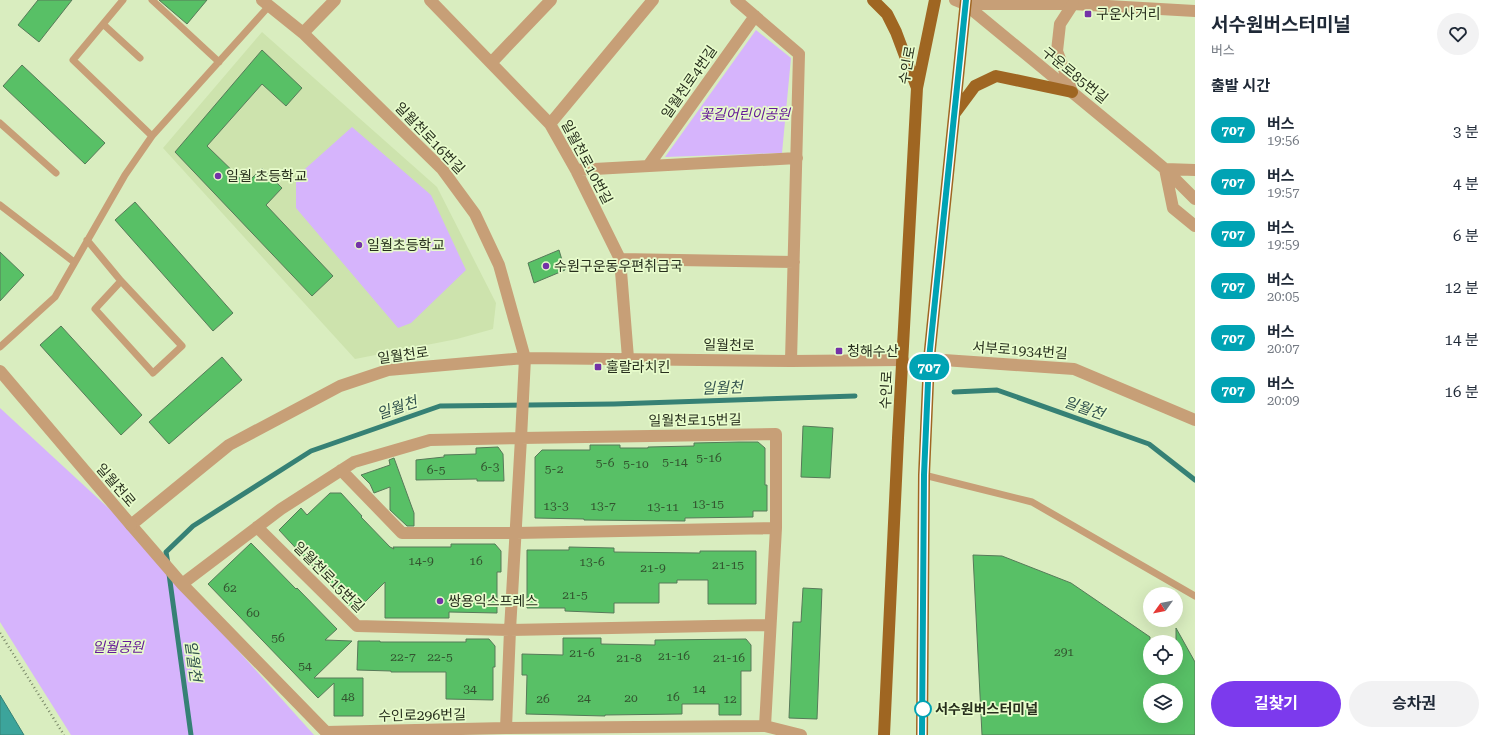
<!DOCTYPE html>
<html lang="ko">
<meta charset="utf-8">
<style>
body{margin:0;font-family:"Roboto Serif","Noto Sans KR",serif;background:#f2f2f3;color:#1f2937;height:100vh;display:flex;flex-direction:column;font-size:15px;white-space:nowrap}
*{box-sizing:border-box;margin:0}
p{font-size:13px;color:#747a83}
.icon{flex:none;width:22px;height:22px;fill:none;stroke:currentColor;stroke-width:2;stroke-linecap:round;stroke-linejoin:round}
.map{position:relative;flex:1;overflow:hidden}
.side{display:flex;flex-direction:column;background:#fff;width:300px}
.side>*{flex:none}
.badge{padding:0 8px;border-radius:13px;font-size:14px;line-height:26px}
.needle{width:26px;rotate:237deg}
.buttons{position:absolute;left:1143px;top:587px;display:grid;gap:8px}
.buttons a{display:grid;place-items:center;width:40px;height:40px;border-radius:50%;background:#fff;box-shadow:0 4px 16px #0002;font-size:20px}
.map>.badge{position:absolute;translate:-50% -50%;box-shadow:0 0 0 2px #fff}
h2{padding:0 16px;font-size:15px;line-height:36px}
.round{display:grid;place-items:center;flex:none;width:42px;height:42px;border-radius:21px;background:#f2f2f3}
.overview{display:flex;align-items:center;justify-content:space-between;height:68px;padding:0 16px}
h1{font-size:19px;font-weight:700;line-height:30px}
.button{display:flex;gap:8px;margin-top:auto;padding:8px 16px}
.button a{flex:1;height:46px;border-radius:24px;background:#7c3aed;color:#fff;font-size:16px;font-weight:700;line-height:46px;text-align:center}
.button a+a{background:#f2f2f3;color:#1f2937}
ul{padding:0;list-style:none}
li{display:flex;align-items:center;gap:12px;height:52px;padding:0 16px}
li div{flex:1}
li b{display:block;font-size:15px}
li em{font-style:normal}
li .badge{min-width:44px;font-weight:700;text-align:center}
main{display:flex;flex:1;min-height:0}
.map>svg:first-child{display:block}
</style>
<main>
<div class="map">
<svg width="1195" height="735" viewBox="0 0 1195 735">
<rect width="100%" height="100%" fill="#d9edbf"/>
<path fill="#cde3ad" d="M 262,32 L 437,187 L 496,303 L 493,329 L 457,339 L 355,359 L 163,148 Z"/>
<path fill="#d6b4fc" d="M 756,30 L 791,58 L 782,153 L 665,157 Z
M 352,127 L 431,195 L 466,270 L 411,323 L 398,328 L 296,208 L 296,177 Z
M 0,408 L 116,515 L 314,735 L 71,735 L 0,622 Z"/>
<path fill="#3ca49b" stroke="#368175" d="M 0,695 L 24,735 L 0,735 Z"/>
<g fill="none" stroke-linecap="round" stroke-linejoin="round">
<path stroke="#368175" stroke-width="5" d="M 954,392 L 997,390 L 1149,444 L 1195,480
M 168,564 L 166,552 L 193,526 L 311,451 L 440,406 L 614,404 L 855,396
M 169,574 L 191,735"/>
</g>
<path fill="#58c066" stroke="#577a59" fill-rule="evenodd" d="M 38,0 L 72,0 L 39,42 L 18,25 Z
M 159,0 L 207,0 L 187,24 Z
M 262,50 L 302,88 L 286,106 L 262,84 L 207,146 L 246,184 L 262,168 L 282,188 L 266,205 L 333,276 L 312,296 L 175,152 Z
M 22,65 L 105,143 L 85,164 L 3,86 Z
M 135,202 L 233,313 L 213,331 L 115,220 Z
M 559,250 L 565,270 L 534,283 L 528,263 Z
M 0,252 L 24,275 L 0,301 Z
M 61,326 L 142,415 L 121,435 L 40,345 Z
M 222,357 L 242,380 L 169,444 L 149,422 Z
M 803,426 L 833,428 L 830,478 L 801,477 Z
M 739,442 L 758,442 L 765,448 L 765,485 L 767,485 L 767,511 L 753,511 L 753,517 L 685,518 L 685,521 L 584,520 L 584,519 L 535,518 L 535,457 L 542,450 L 590,450 L 590,445 L 620,445 L 620,448 L 648,448 L 648,447 L 694,446 L 694,443 Z
M 498,447 L 503,454 L 504,481 L 477,481 L 477,479 L 416,480 L 416,460 L 444,457 L 444,455 L 476,454 L 476,448 Z
M 394,458 L 414,513 L 414,526 L 407,526 L 390,510 L 390,487 L 374,493 L 370,484 L 361,475 L 390,465 L 389,460 Z
M 330,493 L 341,493 L 362,516 L 361,517 L 390,547 L 394,549 L 393,547 L 451,547 L 451,544 L 495,544 L 501,551 L 501,572 L 497,572 L 497,613 L 449,612 L 449,618 L 385,618 L 385,582 L 355,612 L 279,530 L 301,508 L 307,515 Z
M 251,543 L 296,589 L 297,588 L 337,629 L 325,640 L 352,641 L 314,678 L 363,678 L 363,716 L 334,716 L 334,683 L 318,698 L 208,584 Z
M 569,547 L 614,548 L 614,552 L 700,553 L 700,551 L 756,551 L 756,604 L 708,604 L 708,580 L 677,580 L 677,583 L 659,583 L 659,603 L 614,603 L 614,613 L 565,611 L 565,608 L 527,608 L 527,550 L 569,550 Z
M 973,555 L 1002,556 L 1071,583 L 1150,637 L 1150,668 L 1176,668 L 1176,628 L 1195,662 L 1195,735 L 982,735 ZM 1150,690 L 1176,690 L 1176,716 L 1150,716 Z
M 803,588 L 822,589 L 817,719 L 789,718 L 793,622 L 801,622 Z
M 563,638 L 601,638 L 601,644 L 655,645 L 655,640 L 746,639 L 751,645 L 751,671 L 741,671 L 741,715 L 719,715 L 719,704 L 682,704 L 682,714 L 605,715 L 605,716 L 526,714 L 527,675 L 522,675 L 522,654 L 563,655 Z
M 466,639 L 489,639 L 495,646 L 495,667 L 493,667 L 493,700 L 446,699 L 446,672 L 391,672 L 391,671 L 357,670 L 358,641 L 380,641 L 380,642 L 466,642 Z"/>
<g fill="none" stroke-linecap="round" stroke-linejoin="round">
<path stroke="#778566" stroke-width="2.5" stroke-dasharray="1 3" stroke-linecap="butt" d="M 0,633 L 64,735"/>
<path stroke="#c79f77" stroke-width="7" d="M 123,0 L 73,60 L 152,136
M 152,0 L 219,62
M 103,24 L 140,58
M 0,123 L 56,173
M 0,205 L 74,262
M 87,240 L 121,281 L 182,346 L 153,373 L 95,309 L 121,281
M 0,347 L 55,297 L 125,175 L 152,136 L 269,6
M 924,475 L 1032,502 L 1195,596"/>
<path stroke="#c79f77" stroke-width="12" d="M 430,0 L 550,124 L 576,170 L 620,259 L 628,358
M 736,0 L 799,54 L 791,361
M 965,4 L 1073,4 L 1195,11
M 303,33 L 335,0
M 491,63 L 551,0
M 550,124 L 653,0
M 648,166 L 755,16
M 576,170 L 797,158
M 620,259 L 794,262
M 929,359 L 1074,369 L 1195,420
M 341,470 L 402,533 L 516,533 L 776,528
M 257,527 L 357,626 L 510,630 L 770,625
M 182,584 L 281,509 L 354,462 L 430,440 L 521,438 L 525,358 L 499,265 L 475,214 L 442,169 L 303,33 L 262,0
M 506,728 L 510,630 L 521,438 L 776,434 L 776,528 L 765,726
M 801,735 L 765,726 L 506,728 L 326,732 L 182,584 L 131,525 L 229,445 L 340,386 L 388,370 L 525,358 L 791,361 L 903,360"/>
<path stroke="#c79f77" stroke-width="12" d="M 955,0 L 965,4 L 1147,154 L 1165,169 L 1195,199
M 1072,91 L 1057,51 L 1060,24 L 1073,4
M 1165,169 L 1173,208 L 1195,226
M 1165,169 L 1195,170
M 0,371 L 131,525"/>
<path stroke="#9f6622" stroke-width="12" d="M 873,0 L 887,14 L 896,32 L 917,88
M 955,113 L 975,86 L 996,76 L 1072,92
M 884,735 L 898,438 L 917,88 L 935,0
M 922,735 L 924,475 L 929,359 L 966,0"/>
</g>
<g fill="none" stroke-linecap="round" stroke-linejoin="round">
<g stroke="#fff" stroke-width="9">
<path id="line" d="M 922,735 L 924,475 L 929,359 L 966,0"/>
</g>
<use href="#line" stroke="#00a3b4" stroke-width="6"/>
</g>
<g fill="#7432a7" stroke="#e7fbcb" stroke-width="1.5">
<rect x="1084" y="10" width="8" height="8" rx="2"/>
<circle cx="218" cy="176" r="4"/>
<circle cx="359" cy="245" r="4"/>
<circle cx="546" cy="266" r="4"/>
<rect x="835" y="347" width="8" height="8" rx="2"/>
<rect x="594" y="363" width="8" height="8" rx="2"/>
<circle cx="440" cy="601" r="4"/>
</g>
<circle fill="#fff" stroke="#00a3b4" stroke-width="2" cx="923" cy="709" r="8"/>
<g text-anchor="middle" stroke-width="3.5" stroke-linejoin="round" paint-order="stroke">
<g font-size="12" fill="#33532f">
<text x="709" y="462">5-16</text>
<text x="675" y="466">5-14</text>
<text x="605" y="467">5-6</text>
<text x="636" y="468">5-10</text>
<text x="490" y="471">6-3</text>
<text x="554" y="473">5-2</text>
<text x="436" y="474">6-5</text>
<text x="708" y="508">13-15</text>
<text x="556" y="510">13-3</text>
<text x="603" y="510">13-7</text>
<text x="663" y="511">13-11</text>
<text x="421" y="565">14-9</text>
<text x="476" y="565">16</text>
<text x="592" y="566">13-6</text>
<text x="728" y="569">21-15</text>
<text x="653" y="572">21-9</text>
<text x="230" y="592">62</text>
<text x="575" y="599">21-5</text>
<text x="253" y="617">60</text>
<text x="278" y="642">56</text>
<text x="1064" y="656">291</text>
<text x="582" y="657">21-6</text>
<text x="674" y="660">21-16</text>
<text x="403" y="661">22-7</text>
<text x="440" y="661">22-5</text>
<text x="629" y="662">21-8</text>
<text x="729" y="662">21-16</text>
<text x="305" y="670">54</text>
<text x="470" y="693">34</text>
<text x="699" y="693">14</text>
<text x="348" y="701">48</text>
<text x="673" y="701">16</text>
<text x="584" y="702">24</text>
<text x="631" y="702">20</text>
<text x="543" y="703">26</text>
<text x="730" y="703">12</text>
</g>
<g font-size="14" fill="#272f1d" stroke="#e7fbcb" text-anchor="start">
<text x="1096" y="19">구운사거리</text>
<text x="226" y="181">일월 초등학교</text>
<text x="367" y="250">일월초등학교</text>
<text x="554" y="271">수원구운동우편취급국</text>
<text x="847" y="356">청해수산</text>
<text x="606" y="372">훌랄라치킨</text>
<text x="448" y="606">쌍용익스프레스</text>
</g>
<g font-size="14" fill="#272f1d" stroke="#e7fbcb">
<text transform="translate(907 65) rotate(-80)" y="5">수인로</text>
<text transform="translate(1075 75) rotate(39)" y="5">구운로85번길</text>
<text transform="translate(689 82) rotate(-55)" y="5">일월천로4번길</text>
<text transform="translate(430 138) rotate(46)" y="5">일월천로16번길</text>
<text transform="translate(587 162) rotate(62)" y="5">일월천로10번길</text>
<text transform="translate(729 345) rotate(1)" y="5">일월천로</text>
<text transform="translate(1020 350) rotate(4)" y="5">서부로1934번길</text>
<text transform="translate(403 355) rotate(-8)" y="5">일월천로</text>
<text transform="translate(886 390) rotate(-87)" y="5">수인로</text>
<text transform="translate(695 420) rotate(-1)" y="5">일월천로15번길</text>
<text transform="translate(116 485) rotate(49)" y="5">일월천로</text>
<text transform="translate(329 577) rotate(45)" y="5">일월천로15번길</text>
<text transform="translate(422 715) rotate(-1)" y="5">수인로296번길</text>
</g>
<g font-size="14" font-style="italic" fill="#651999" stroke="#e7fbcb">
<text x="745" y="119">꽃길어린이공원</text>
<text x="118" y="652">일월공원</text>
</g>
<g font-size="14" font-weight="bold" fill="#272f1d" stroke="#e7fbcb" text-anchor="start">
<text x="935" y="714">서수원버스터미널</text>
</g>
<g font-size="15" font-style="italic" fill="#32524e" stroke="#e7fbcb">
<text transform="translate(722 388) rotate(-2)" y="5">일월천</text>
<text transform="translate(397 408) rotate(-19)" y="5">일월천</text>
<text transform="translate(1084 408) rotate(19)" y="5">일월천</text>
<text transform="translate(193 661) rotate(82)" y="5">일월천</text>
</g>
</g>
</svg>
<div class="buttons">
<a><svg class="needle" viewBox="-14 -14 28 28"><path d="M0-13l5 13h-10z" fill="#e53935"/><path d="M0 13l5-13h-10z" fill="#747a83"/></svg></a>
<a><svg class="icon" aria-label="locate" viewBox="0 0 24 24"><circle cx="12" cy="12" r="6"/><path d="M12 2v4M12 18v4M2 12h4M18 12h4"/></svg></a>
<a><svg class="icon" aria-label="layers" viewBox="0 0 24 24"><path d="M12 4l9 5-9 5-9-5zM3 14l9 5 9-5"/></svg></a>
</div>
<b class="badge" style="left:929px;top:367px;background:#00a3b4;color:#fff">707</b>
</div>
<section class="side">
<div class="overview"><div><h1>서수원버스터미널</h1><p>버스</p></div><a class="round"><svg class="icon" aria-label="heart" viewBox="0 0 24 24"><path d="M12 20l-8-8c-3-5 5-10 8-4 3-6 11-1 8 4z"/></svg></a></div>
<h2>출발 시간</h2>
<ul>
<li><span class="badge" style="background:#00a3b4;color:#fff">707</span><div><b>버스</b><p>19:56</p></div><em>3 분</em></li>
<li><span class="badge" style="background:#00a3b4;color:#fff">707</span><div><b>버스</b><p>19:57</p></div><em>4 분</em></li>
<li><span class="badge" style="background:#00a3b4;color:#fff">707</span><div><b>버스</b><p>19:59</p></div><em>6 분</em></li>
<li><span class="badge" style="background:#00a3b4;color:#fff">707</span><div><b>버스</b><p>20:05</p></div><em>12 분</em></li>
<li><span class="badge" style="background:#00a3b4;color:#fff">707</span><div><b>버스</b><p>20:07</p></div><em>14 분</em></li>
<li><span class="badge" style="background:#00a3b4;color:#fff">707</span><div><b>버스</b><p>20:09</p></div><em>16 분</em></li>
</ul>
<div class="button"><a>길찾기</a><a>승차권</a></div>
</section>
</main>
